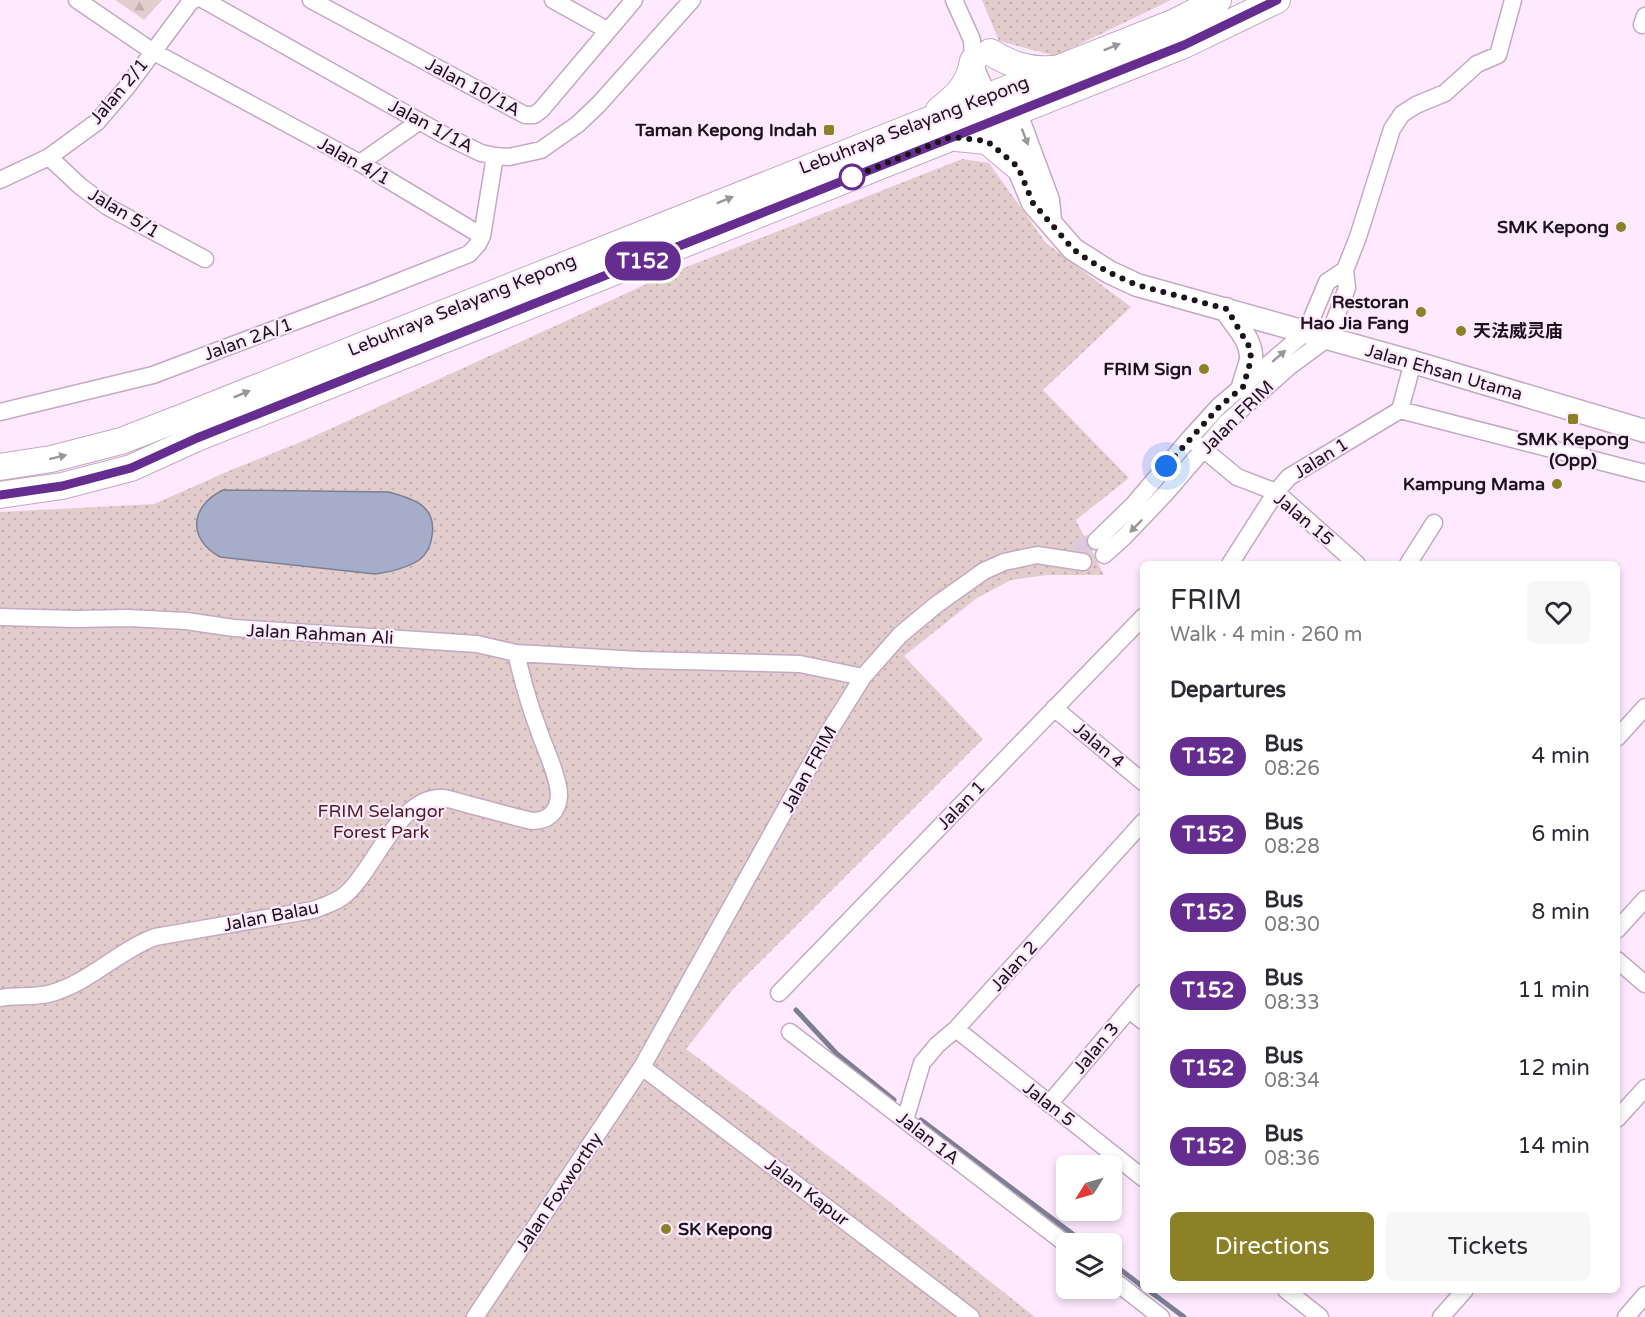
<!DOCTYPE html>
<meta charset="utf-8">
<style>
body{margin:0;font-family:"Varela Round","Noto Sans SC",sans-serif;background:#f7f7f7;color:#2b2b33;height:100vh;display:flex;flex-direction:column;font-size:22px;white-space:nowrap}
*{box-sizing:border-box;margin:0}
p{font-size:20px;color:#7c7c81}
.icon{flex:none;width:33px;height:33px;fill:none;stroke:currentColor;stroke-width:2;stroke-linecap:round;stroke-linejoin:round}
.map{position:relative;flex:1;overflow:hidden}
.panel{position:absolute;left:1140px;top:561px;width:480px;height:732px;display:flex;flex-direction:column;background:#fff;border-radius:9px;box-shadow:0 3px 9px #0003}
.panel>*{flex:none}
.badge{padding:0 12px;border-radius:20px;font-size:21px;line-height:39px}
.needle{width:39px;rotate:233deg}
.buttons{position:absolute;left:1056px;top:1155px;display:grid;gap:12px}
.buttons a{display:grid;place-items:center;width:66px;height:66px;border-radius:9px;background:#fff;box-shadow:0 3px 9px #0003;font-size:30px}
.you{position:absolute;width:30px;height:30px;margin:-15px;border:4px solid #fff;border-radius:50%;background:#1a73e8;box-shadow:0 0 0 9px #1a73e833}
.map>.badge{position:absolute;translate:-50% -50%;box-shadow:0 0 0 3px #fff}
h2{padding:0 30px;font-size:22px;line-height:54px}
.round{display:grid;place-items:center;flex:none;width:63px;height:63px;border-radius:9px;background:#f7f7f7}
.summary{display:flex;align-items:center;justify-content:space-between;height:102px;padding:0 30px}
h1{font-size:28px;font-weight:600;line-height:45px}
.button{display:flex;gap:12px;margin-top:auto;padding:12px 30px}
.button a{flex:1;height:69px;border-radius:9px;background:#8d8128;color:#fff;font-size:24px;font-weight:600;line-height:69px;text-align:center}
.button a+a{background:#f7f7f7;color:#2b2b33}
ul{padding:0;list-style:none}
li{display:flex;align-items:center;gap:18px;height:78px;padding:0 30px}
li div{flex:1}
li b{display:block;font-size:22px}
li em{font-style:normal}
li .badge{min-width:66px;font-weight:700;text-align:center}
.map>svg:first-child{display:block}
</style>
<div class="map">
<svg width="1645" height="1317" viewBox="0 0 1645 1317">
<defs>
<pattern id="forest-firs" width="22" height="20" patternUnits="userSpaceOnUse" patternTransform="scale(1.5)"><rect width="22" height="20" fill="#e3cdcc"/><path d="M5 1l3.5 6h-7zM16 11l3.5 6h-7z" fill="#c2afaf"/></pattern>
<pattern id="park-dots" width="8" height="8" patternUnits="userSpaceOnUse" patternTransform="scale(1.5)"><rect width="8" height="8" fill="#e3cdcc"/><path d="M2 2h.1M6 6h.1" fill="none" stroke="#c2afaf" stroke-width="1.8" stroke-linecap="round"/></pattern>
</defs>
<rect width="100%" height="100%" fill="#fee9fe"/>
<path fill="url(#forest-firs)" d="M 115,0 L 162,0 L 144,20 Z"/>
<path fill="url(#park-dots)" d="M 982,0 L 1171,0 L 1055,56 L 999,41 Z
M 962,159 L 989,163 L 1046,243 L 1131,307 L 1043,390 L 1129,478 L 1076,520 L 1104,575 L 1047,575 L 1011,580 L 977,598 L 904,656 L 983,739 L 733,989 L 686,1049 L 881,1195 L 1035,1317 L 0,1317 L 0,512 L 154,504 L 231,470 L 308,439 L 666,275 Z"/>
<path fill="#a5adc8" stroke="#7c7f94" stroke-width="1.5" d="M 223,490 L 389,492 C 414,499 437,506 432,536 C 431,545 427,554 419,560 C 407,568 389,572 375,574 L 220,557 C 187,539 190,506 223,490 Z"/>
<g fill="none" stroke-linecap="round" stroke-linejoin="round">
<path stroke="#7c7f94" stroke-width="5" d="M 796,1010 L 837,1054 L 894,1100
M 921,1120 L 1086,1244
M 1112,1263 L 1143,1287
M 1148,1290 L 1184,1317"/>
<path stroke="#dcc9dc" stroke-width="16" stroke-dasharray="16 8" stroke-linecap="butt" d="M 1075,547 L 1096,541"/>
<g stroke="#c3a9c2" stroke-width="19">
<path id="street" d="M 77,0 L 152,51 L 360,163 L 482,236
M 204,0 L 444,135 L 481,153 L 495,156 L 509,157 L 541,150 L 578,124 L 599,104 L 692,0
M 311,0 L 525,115 L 534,115 L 541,110 L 634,0
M 553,0 L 607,30
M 954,0 L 972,40 L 973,61 L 988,96
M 1642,25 L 1645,16
M 49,157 L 80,186 L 108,207 L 205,259
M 360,163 L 420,121
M 0,180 L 49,157 L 97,122 L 127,87 L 191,1 L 194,0
M 1400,410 L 1645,473
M 0,412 L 153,375 L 368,294 L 469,254 L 478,244 L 482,236 L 495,156
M 1196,443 L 1237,477 L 1276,492 L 1357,564
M 1096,541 L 1134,504 L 1190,438 L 1219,406 L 1306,332 L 1327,282 L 1345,270
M 1104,555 L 1124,537 L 1165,494 L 1226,423 L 1290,366 L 1328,338 L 1347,288 L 1345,270 L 1358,237 L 1392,129 L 1402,114 L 1416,105 L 1445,93 L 1477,64 L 1498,55 L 1513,0
M 1230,564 L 1276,492 L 1289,477 L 1400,410 L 1413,362
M 1408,564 L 1434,523
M 0,617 L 76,619 L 128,618 L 186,621 L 234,628 L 477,644 L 516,653 L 640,660 L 800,664 L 863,677
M 1054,708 L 1143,782
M 1617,738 L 1645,707
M 1617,930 L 1645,899
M 1617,960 L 1645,984
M 779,993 L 1143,617
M 0,998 C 17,995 35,998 52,993 C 90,982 118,951 155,937 L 313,910 C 324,906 337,902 346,894 C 375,869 399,795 443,798 C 452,799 461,803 470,805 C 490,810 511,816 532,821 C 547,821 558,813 559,796 C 559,776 543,745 537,725 C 528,702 522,678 516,653
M 1129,1010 L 1143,1021
M 956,1029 L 1143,1178
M 790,1032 L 1066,1244
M 642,1067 L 971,1317
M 1049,1104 L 1143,993
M 1617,1119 L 1645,1088
M 905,1120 L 922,1063 L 937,1045 L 956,1029 L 1143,822
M 1112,1279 L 1161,1317
M 1286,1290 L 1320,1317
M 475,1317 L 642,1067 L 828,733 L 863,677 L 900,635 L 936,605 L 984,571 L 1004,562 L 1037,555 L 1083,562
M 1441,1317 L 1465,1290
M 1626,1317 L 1645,1295"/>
</g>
<g stroke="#c3a9c2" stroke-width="25">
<path id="secondary" d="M 1009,95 L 1048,200 L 1050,220
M 991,103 L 1033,203 L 1073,249 L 1109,272 L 1137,285 L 1413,362 L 1645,431
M 1226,309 C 1235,325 1253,340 1251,360 C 1249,369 1245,378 1243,387"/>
</g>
<g stroke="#c3a9c2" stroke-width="28">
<path id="primary" d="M 990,52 C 1010,64 1028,71 1052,69
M 939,110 C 957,96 969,85 973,61
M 956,138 L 987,141 L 1018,167
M 0,467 L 51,459 L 121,441 L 188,415 L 1175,22 L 1218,0
M 0,495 L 62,486 L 131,468 L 197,438 L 1184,45 L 1277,0"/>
</g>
<use href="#street" stroke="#fff" stroke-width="16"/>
<use href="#secondary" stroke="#fff" stroke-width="22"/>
<use href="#primary" stroke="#fff" stroke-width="26"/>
</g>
<defs><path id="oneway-solid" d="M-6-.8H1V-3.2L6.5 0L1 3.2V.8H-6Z" transform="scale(1.5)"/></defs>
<g fill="#999599">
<use href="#oneway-solid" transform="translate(1112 47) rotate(-22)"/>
<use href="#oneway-solid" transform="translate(1025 137) rotate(69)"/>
<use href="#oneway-solid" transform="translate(725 200) rotate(-22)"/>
<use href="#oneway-solid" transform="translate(1279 356) rotate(-41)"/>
<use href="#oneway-solid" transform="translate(242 394) rotate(-22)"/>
<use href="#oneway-solid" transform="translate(58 457) rotate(-14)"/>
<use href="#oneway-solid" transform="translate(1136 526) rotate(134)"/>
</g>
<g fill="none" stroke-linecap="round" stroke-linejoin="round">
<g stroke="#fff" stroke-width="14">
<path id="line" d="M 0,495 L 62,486 L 131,468 L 197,438 L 1184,45 L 1277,0"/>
</g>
<use href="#line" stroke="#662d91" stroke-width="9"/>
<path stroke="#1c131c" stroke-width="6" stroke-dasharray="0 10.8" d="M 852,177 L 850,178 L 951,137 L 987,141 L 1018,167 L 1033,203 L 1073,249 L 1087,259 L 1108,272 L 1137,285 L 1227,309 L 1250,348 L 1251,360 L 1243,387 L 1220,406 L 1166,466"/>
</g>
<g fill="#8d8128" stroke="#fee9fe" stroke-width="2">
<rect x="823" y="124" width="12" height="12" rx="3"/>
<circle cx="1621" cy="227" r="6"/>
<circle cx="1421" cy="312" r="6"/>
<circle cx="1461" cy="331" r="6"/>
<circle cx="1204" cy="369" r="6"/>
<rect x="1567" y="413" width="12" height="12" rx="3"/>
<circle cx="1557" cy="484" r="6"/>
<circle cx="666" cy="1229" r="6"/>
</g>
<circle fill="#fff" stroke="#662d91" stroke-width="3" cx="852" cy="177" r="12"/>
<g text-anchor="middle" stroke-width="4.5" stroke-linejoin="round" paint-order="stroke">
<g font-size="18" fill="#1c131c" stroke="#fee9fe">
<text transform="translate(473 87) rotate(28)" y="6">Jalan 10/1A</text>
<text transform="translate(119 91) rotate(-50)" y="6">Jalan 2/1</text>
<text transform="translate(914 125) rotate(-21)" y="6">Lebuhraya Selayang Kepong</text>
<text transform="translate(431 126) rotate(28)" y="6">Jalan 1/1A</text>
<text transform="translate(354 161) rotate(29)" y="6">Jalan 4/1</text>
<text transform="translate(124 213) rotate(31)" y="6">Jalan 5/1</text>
<text transform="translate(462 305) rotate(-22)" y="6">Lebuhraya Selayang Kepong</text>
<text transform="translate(248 339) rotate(-20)" y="6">Jalan 2A/1</text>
<text transform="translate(1444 372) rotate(16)" y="6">Jalan Ehsan Utama</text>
<text transform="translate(1237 417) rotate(-45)" y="6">Jalan FRIM</text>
<text transform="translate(1321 458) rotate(-32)" y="6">Jalan 1</text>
<text transform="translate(1304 519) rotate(40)" y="6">Jalan 15</text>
<text transform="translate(320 634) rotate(3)" y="6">Jalan Rahman Ali</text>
<text transform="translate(1099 745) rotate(40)" y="6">Jalan 4</text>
<text transform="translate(809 769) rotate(-61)" y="6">Jalan FRIM</text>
<text transform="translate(961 805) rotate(-46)" y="6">Jalan 1</text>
<text transform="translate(271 916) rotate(-11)" y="6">Jalan Balau</text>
<text transform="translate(1014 966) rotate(-48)" y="6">Jalan 2</text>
<text transform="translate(1096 1048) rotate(-50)" y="6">Jalan 3</text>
<text transform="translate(1049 1104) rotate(38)" y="6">Jalan 5</text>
<text transform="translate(928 1138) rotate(38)" y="6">Jalan 1A</text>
<text transform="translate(559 1192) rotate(-56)" y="6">Jalan Foxworthy</text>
<text transform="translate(807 1192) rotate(37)" y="6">Jalan Kapur</text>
</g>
<g font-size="18" font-weight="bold" fill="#1c131c" stroke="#fee9fe" text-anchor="end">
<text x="817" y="136">Taman Kepong Indah</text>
<text x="1609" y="233">SMK Kepong</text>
<text x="1409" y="308">Restoran<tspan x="1409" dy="21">Hao Jia Fang</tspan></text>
<text x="1473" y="337" text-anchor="start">天法威灵庙</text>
<text x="1192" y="375">FRIM Sign</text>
<text x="1573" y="445" text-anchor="middle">SMK Kepong<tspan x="1573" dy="21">(Opp)</tspan></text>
<text x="1545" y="490">Kampung Mama</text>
<text x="678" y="1235" text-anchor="start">SK Kepong</text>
</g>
<g font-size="18" fill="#4c1d1f" stroke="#fee9fe">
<text x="381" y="817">FRIM Selangor<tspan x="381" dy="21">Forest Park</tspan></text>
</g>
</g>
</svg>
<div class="buttons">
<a><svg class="needle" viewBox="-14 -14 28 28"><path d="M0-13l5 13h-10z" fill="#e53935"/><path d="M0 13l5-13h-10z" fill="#7c7c81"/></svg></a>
<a><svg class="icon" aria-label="layers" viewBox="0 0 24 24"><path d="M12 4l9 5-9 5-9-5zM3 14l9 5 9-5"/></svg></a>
</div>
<div class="you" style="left:1166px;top:466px"></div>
<b class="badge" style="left:643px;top:261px;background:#662d91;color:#fff">T152</b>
<section class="panel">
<div class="summary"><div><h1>FRIM</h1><p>Walk · 4 min · 260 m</p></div><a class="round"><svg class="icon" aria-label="heart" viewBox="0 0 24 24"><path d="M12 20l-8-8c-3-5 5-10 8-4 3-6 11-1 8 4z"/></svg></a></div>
<h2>Departures</h2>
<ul>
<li><span class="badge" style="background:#662d91;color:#fff">T152</span><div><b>Bus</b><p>08:26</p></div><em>4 min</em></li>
<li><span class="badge" style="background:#662d91;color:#fff">T152</span><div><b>Bus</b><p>08:28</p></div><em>6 min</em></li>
<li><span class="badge" style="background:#662d91;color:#fff">T152</span><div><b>Bus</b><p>08:30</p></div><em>8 min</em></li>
<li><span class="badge" style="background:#662d91;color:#fff">T152</span><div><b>Bus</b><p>08:33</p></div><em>11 min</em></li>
<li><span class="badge" style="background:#662d91;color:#fff">T152</span><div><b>Bus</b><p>08:34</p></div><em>12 min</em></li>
<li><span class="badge" style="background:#662d91;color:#fff">T152</span><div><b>Bus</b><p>08:36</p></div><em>14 min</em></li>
</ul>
<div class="button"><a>Directions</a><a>Tickets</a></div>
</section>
</div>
